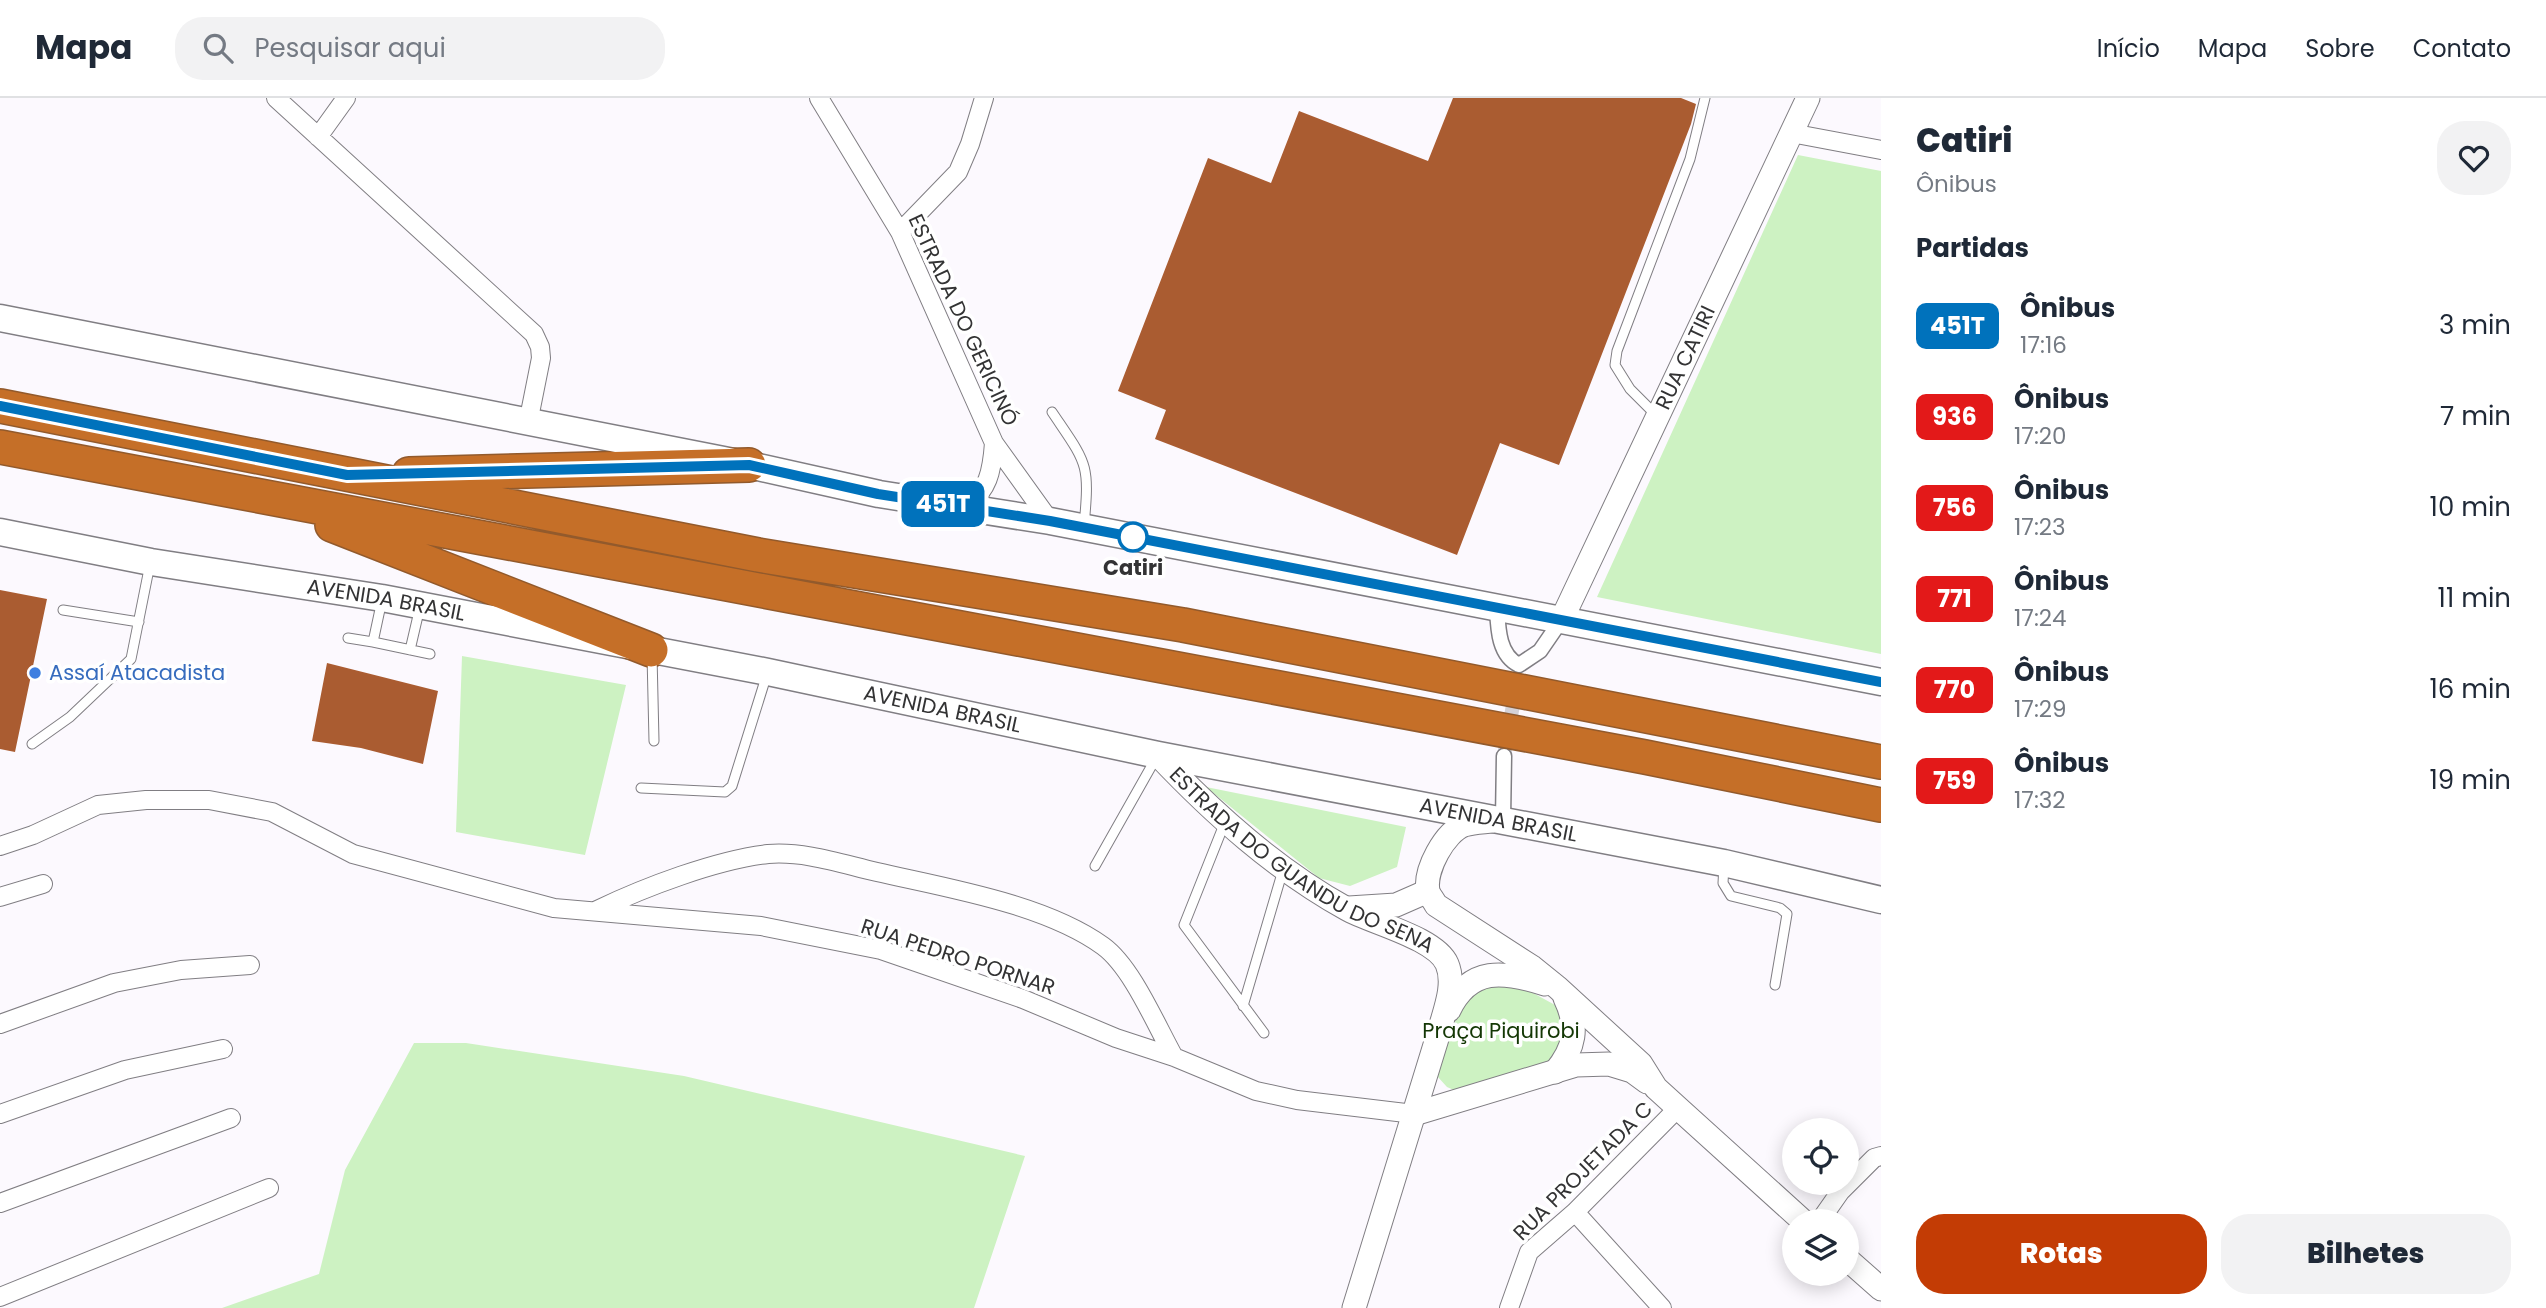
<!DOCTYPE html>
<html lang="pt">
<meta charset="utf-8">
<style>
body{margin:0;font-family:Poppins,sans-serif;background:#f2f2f3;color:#1f2937;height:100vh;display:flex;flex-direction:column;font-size:26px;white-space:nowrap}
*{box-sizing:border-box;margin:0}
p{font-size:23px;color:#747a83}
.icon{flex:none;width:38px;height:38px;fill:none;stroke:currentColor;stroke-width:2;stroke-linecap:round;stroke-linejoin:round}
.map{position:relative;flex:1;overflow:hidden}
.sheet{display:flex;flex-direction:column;background:#fff;width:665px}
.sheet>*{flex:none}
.badge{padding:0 14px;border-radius:10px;font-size:24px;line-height:46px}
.fabs{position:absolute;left:1782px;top:1020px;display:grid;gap:14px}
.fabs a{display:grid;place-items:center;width:77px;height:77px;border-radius:50%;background:#fff;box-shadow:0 4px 18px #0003;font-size:35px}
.map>.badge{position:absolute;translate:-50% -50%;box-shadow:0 0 0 4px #fff}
h2{padding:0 35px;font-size:26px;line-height:63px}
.round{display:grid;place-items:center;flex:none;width:74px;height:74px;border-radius:28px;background:#f2f2f3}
.head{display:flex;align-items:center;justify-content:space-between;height:119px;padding:0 35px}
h1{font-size:33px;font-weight:800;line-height:52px}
.action{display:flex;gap:14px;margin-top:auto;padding:14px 35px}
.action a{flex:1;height:80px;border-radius:28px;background:#c33c05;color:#fff;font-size:28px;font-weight:800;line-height:80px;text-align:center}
.action a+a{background:#f2f2f3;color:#1f2937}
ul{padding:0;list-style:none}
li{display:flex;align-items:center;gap:21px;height:91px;padding:0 35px}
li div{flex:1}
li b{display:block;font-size:26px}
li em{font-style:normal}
li .badge{min-width:77px;font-weight:700;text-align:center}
header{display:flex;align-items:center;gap:42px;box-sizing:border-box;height:98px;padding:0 35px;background:#fff;border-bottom:2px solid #e0e1e3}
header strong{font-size:33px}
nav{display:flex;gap:38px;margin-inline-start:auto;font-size:24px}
.search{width:490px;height:63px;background:#f2f2f3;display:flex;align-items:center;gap:18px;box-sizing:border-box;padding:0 24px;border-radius:28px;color:#747a83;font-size:26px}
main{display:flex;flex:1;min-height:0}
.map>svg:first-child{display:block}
</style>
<header>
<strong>Mapa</strong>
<div class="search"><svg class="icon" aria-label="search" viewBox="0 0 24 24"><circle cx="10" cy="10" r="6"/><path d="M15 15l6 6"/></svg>Pesquisar aqui</div>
<nav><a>Início</a><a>Mapa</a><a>Sobre</a><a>Contato</a></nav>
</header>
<main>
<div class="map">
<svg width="1881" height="1210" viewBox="0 0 1881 1210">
<rect width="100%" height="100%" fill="#fcf9fe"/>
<path fill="#cdf2c2" d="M 1798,57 L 1881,73 L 1881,556 L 1597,499 Z
M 462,558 L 626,587 L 585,757 L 456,734 Z
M 1206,689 L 1406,729 L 1397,769 L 1350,788 L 1319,780 Z
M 1515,885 L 1555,907 L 1567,929 L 1552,963 L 1456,993 L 1447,989 L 1437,978 L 1458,906 L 1470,891 Z
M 414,945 L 466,945 L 684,978 L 1025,1058 L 974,1210 L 222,1210 L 319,1176 L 345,1072 Z"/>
<path fill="#aa5c31" d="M 1453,0 L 1681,0 L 1696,6 L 1691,26 L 1559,367 L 1500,345 L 1457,457 L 1155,341 L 1166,312 L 1118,293 L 1208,60 L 1271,85 L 1299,13 L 1428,63 Z
M 0,492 L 47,501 L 15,654 L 0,651 Z
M 327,565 L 438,593 L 423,666 L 361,650 L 312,643 Z"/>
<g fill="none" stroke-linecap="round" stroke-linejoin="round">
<path stroke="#d4d1d6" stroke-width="14" stroke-dasharray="14 7" stroke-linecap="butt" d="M 1504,658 L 1516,590"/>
<g stroke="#807e83" stroke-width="11">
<path id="service" d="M 1052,314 C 1087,366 1090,364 1084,428
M 1656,317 L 1630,291 L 1615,267 L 1617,253 L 1690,61 L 1705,0
M 63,512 L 139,524
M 348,540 L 373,544 L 382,502
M 373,544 L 430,556
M 410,552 L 420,509
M 652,557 L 654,643
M 32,646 L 70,619 L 131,561 L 150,466
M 641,690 L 725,694 L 732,688 L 767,576
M 1225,724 L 1184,827 L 1264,935
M 1724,767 L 1723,785 L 1731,798 L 1780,810 L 1787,816 L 1775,887
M 1095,768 L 1156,660
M 1243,908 L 1283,772"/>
</g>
<g stroke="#807e83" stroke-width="17">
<path id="pedestrian" d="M 1497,509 C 1498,529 1498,557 1519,567
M 1519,567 L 1540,553 L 1562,521
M 1503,722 L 1504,658"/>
</g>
<g stroke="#807e83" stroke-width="20">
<path id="minor" d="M 276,0 L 534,236 L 540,249 L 541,260 L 528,325
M 819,0 L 900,134 L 994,345 L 1050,423
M 1791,35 L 1881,52
M 318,39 L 346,0
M 900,134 L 958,74 L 970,46 L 984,0
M 963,409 C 989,394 992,372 994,345
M 0,748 L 33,737 L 98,707 L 146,702 L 209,702 L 272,714 L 353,756 L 554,810 L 761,828 L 881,852 L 1023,901 L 1116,940 L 1174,959 L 1256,993 L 1297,1002 L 1414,1016
M 0,799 L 43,786
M 597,812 C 645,789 716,762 768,756 C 805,753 842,766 877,774 C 947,790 1045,806 1103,848 C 1132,869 1156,927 1174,959
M 0,926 L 114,885 L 181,872 L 250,867
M 0,1016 L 125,972 L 223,951
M 0,1105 L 231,1020
M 1575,1114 L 1662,1210
M 1819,1124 L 1840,1094 L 1874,1060 L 1881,1058
M 0,1199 L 269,1090
M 1509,1210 L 1529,1154 L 1575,1114 L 1678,1010"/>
</g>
<g stroke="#807e83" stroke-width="25">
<g id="tertiary">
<path id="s1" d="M 1562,521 L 1808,0"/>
<path id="s2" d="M 1158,657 C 1214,716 1275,771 1347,811 C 1372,825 1436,840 1447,866 C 1456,887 1444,914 1439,934 L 1354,1210"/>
<path d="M 1492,723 C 1484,724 1473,724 1464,727 C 1445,734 1424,772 1428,793 C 1429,797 1434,803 1436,807 L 1532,869 L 1558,890 L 1641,966 L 1656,990 L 1678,1010 L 1804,1124"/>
<path d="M 1349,810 L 1396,807 L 1428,793"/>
<path d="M 1449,912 C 1470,868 1504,873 1545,886"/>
<path d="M 1555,974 C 1575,950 1579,929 1565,900"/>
<path d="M 1414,1016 L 1576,967 L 1609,966 L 1632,973 L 1647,984"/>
<path d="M 1846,1160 L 1881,1191"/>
</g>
</g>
<g stroke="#807e83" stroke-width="29">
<g id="secondary">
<path d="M 0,220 L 749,367 L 879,396 L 1050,423 L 1881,584"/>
<path id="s3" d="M 0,434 L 151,464 L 382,500 L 768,574 L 1158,657 L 1724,765 L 1881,802"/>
</g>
</g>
<g stroke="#925a2c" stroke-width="36">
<path id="motorway" d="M 0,308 L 758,457 L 1183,527 L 1881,664
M 0,349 L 1645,659 L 1881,707
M 409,376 L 749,367
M 332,427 L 651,552"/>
</g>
<use href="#service" stroke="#fff" stroke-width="9"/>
<use href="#pedestrian" stroke="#fff" stroke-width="14"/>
<use href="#minor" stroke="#fff" stroke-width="18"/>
<use href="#tertiary" stroke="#fff" stroke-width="23"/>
<use href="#secondary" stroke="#fff" stroke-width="26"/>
<use href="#motorway" stroke="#c56f28" stroke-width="33"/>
</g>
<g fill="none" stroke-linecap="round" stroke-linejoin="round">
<g stroke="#fff" stroke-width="16">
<path id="line" d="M 0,308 L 347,377 L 749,367 L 878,396 L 1050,423 L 1881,584"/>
</g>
<use href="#line" stroke="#0072bc" stroke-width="10"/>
</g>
<circle fill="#fff" stroke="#0072bc" stroke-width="3.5" cx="1133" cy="439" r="14"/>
<circle fill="#3f7fe0" stroke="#fff" stroke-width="2.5" cx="35" cy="575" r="7"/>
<g text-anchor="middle" stroke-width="7" stroke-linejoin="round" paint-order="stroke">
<g font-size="21" fill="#333334" stroke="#fff">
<text transform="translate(963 222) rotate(65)" y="7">ESTRADA DO GERICINÓ</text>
<text dy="7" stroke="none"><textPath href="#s1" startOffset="289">RUA CATIRI</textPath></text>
<text dy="7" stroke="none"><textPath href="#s3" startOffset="392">AVENIDA BRASIL</textPath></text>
<text dy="7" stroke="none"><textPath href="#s3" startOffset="959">AVENIDA BRASIL</textPath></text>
<text dy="7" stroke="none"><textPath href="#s3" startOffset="1526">AVENIDA BRASIL</textPath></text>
<text dy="7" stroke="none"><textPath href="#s2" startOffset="180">ESTRADA DO GUANDU DO SENA</textPath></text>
<text transform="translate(958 859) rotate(18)" y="7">RUA PEDRO PORNAR</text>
<text transform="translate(1583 1073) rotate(-45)" y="7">RUA PROJETADA C</text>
</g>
<g font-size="21" font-weight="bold" fill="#333334" stroke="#fff">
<text x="1133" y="477">Catiri</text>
</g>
<g font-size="21" fill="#366cbe" stroke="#fff" text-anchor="start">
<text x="49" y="582">Assaí Atacadista</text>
</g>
<g font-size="21" fill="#133704" stroke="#fff">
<text x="1501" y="940">Praça Piquirobi</text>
</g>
</g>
</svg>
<div class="fabs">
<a><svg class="icon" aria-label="locate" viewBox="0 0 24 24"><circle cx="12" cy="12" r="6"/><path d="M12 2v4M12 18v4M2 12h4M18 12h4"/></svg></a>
<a><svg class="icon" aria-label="layers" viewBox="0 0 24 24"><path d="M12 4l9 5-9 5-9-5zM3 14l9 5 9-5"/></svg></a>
</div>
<b class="badge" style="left:943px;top:406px;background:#0072bc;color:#fff">451T</b>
</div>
<section class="sheet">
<div class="head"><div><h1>Catiri</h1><p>Ônibus</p></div><a class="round"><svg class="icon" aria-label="heart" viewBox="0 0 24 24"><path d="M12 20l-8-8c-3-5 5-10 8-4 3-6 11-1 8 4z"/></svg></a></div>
<h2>Partidas</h2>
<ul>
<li><span class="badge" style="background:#0072bc;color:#fff">451T</span><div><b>Ônibus</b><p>17:16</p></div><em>3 min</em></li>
<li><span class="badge" style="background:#e31919;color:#fff">936</span><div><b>Ônibus</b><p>17:20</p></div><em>7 min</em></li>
<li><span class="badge" style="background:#e31919;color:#fff">756</span><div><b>Ônibus</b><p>17:23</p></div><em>10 min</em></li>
<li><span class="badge" style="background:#e31919;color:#fff">771</span><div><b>Ônibus</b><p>17:24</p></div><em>11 min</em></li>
<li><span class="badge" style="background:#e31919;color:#fff">770</span><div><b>Ônibus</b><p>17:29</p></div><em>16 min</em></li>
<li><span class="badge" style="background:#e31919;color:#fff">759</span><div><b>Ônibus</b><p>17:32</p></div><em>19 min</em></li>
</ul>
<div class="action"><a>Rotas</a><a>Bilhetes</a></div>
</section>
</main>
